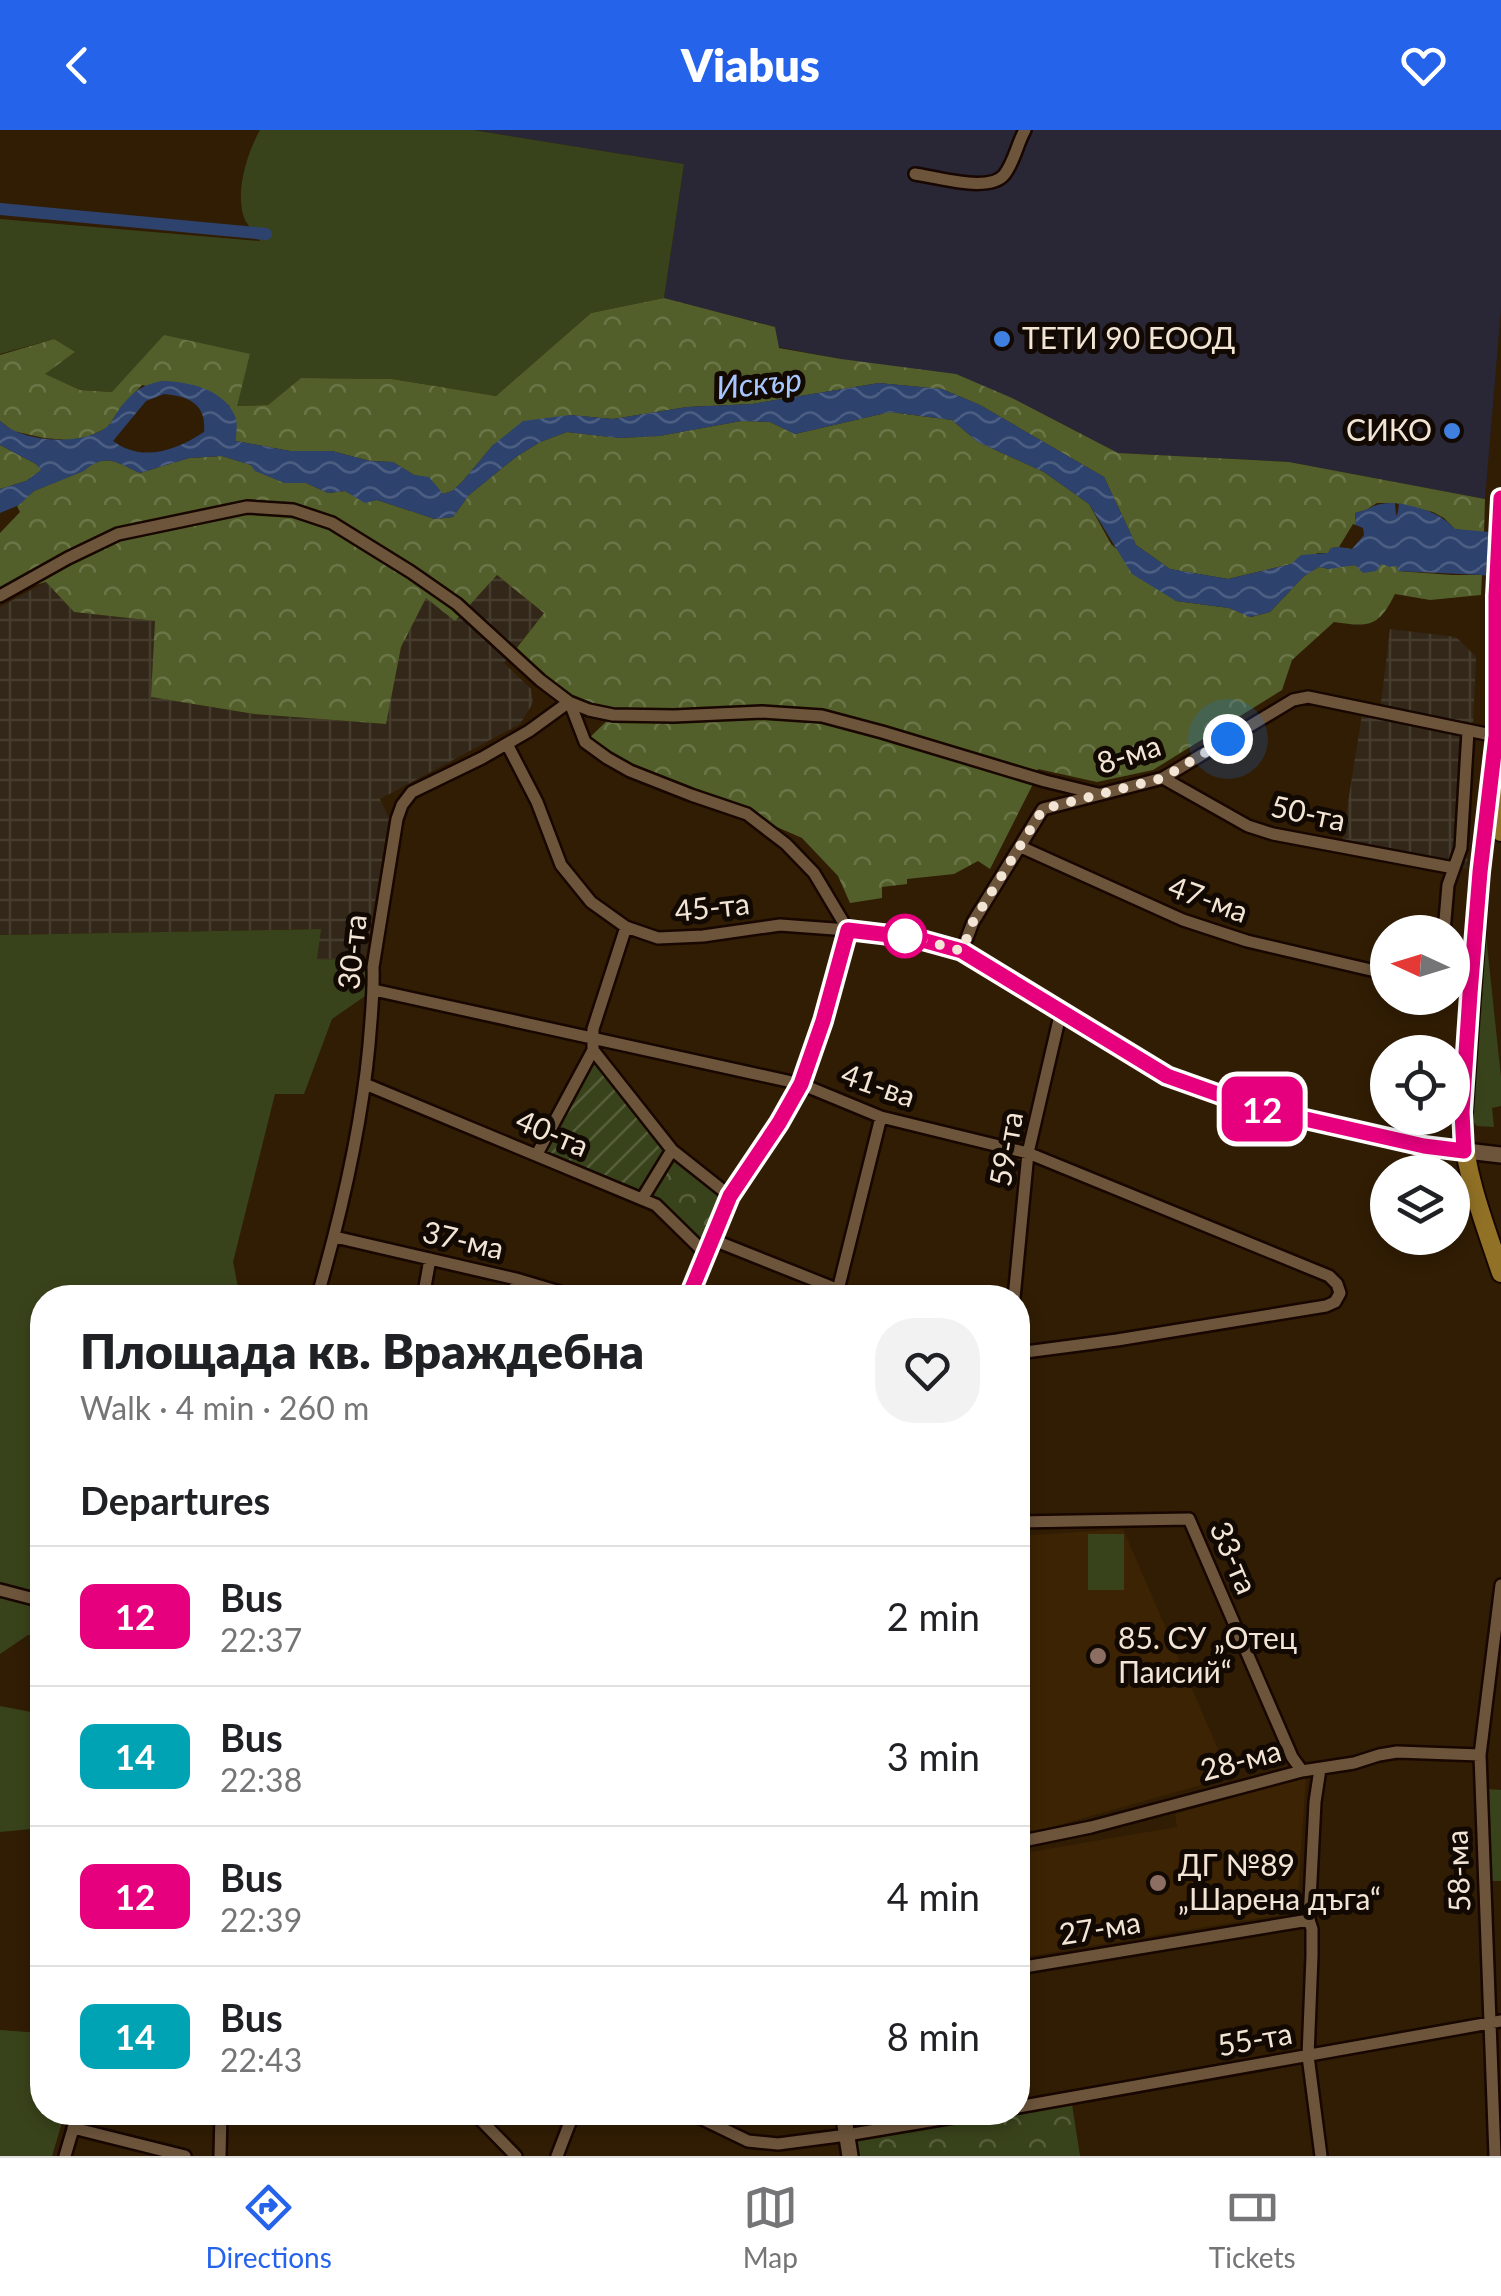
<!DOCTYPE html>
<meta charset="utf-8">
<style>
body{margin:0;font-family:Lato,sans-serif;background:#f2f2f2;color:#202124;height:100vh;display:flex;flex-direction:column;font-size:38px;white-space:nowrap}
*{box-sizing:border-box;margin:0}
p{font-size:32px;color:#757577}
.icon{flex:none;width:55px;height:55px;fill:none;stroke:currentColor;stroke-width:2;stroke-linecap:round;stroke-linejoin:round}
.map{position:relative;flex:1;overflow:hidden}
.side{position:absolute;left:30px;top:1155px;width:1000px;height:840px;display:flex;flex-direction:column;background:#fff;border-radius:40px;box-shadow:0 5px 15px #0003}
.side>*{flex:none}
.badge{padding:0 20px;border-radius:15px;font-size:35px;line-height:65px}
.needle{width:65px;rotate:274deg}
.tools{position:absolute;left:1370px;top:785px;display:grid;gap:20px}
.tools a{display:grid;place-items:center;width:100px;height:100px;border-radius:50%;background:#fff;box-shadow:0 5px 15px #0003;font-size:50px}
.you{position:absolute;width:50px;height:50px;margin:-25px;border:8px solid #fff;border-radius:50%;background:#1a73e8;box-shadow:0 0 0 15px #1a73e833}
.map>.badge{position:absolute;translate:-50% -50%;box-shadow:0 0 0 5px #fff}
h2{padding:0 50px;font-size:38px;line-height:90px}
.round{display:grid;place-items:center;flex:none;width:105px;height:105px;border-radius:40px;background:#f2f2f2}
.overview{display:flex;align-items:center;justify-content:space-between;height:170px;padding:0 50px}
h1{font-size:48px;font-weight:800;line-height:75px}
ul{padding:0;list-style:none}
li{display:flex;align-items:center;gap:30px;height:140px;padding:0 50px;border-top:2px solid #e0e0e0}
li div{flex:1}
li b{display:block;font-size:38px}
li em{font-style:normal}
li .badge{min-width:110px;font-weight:700;text-align:center}
header{display:flex;justify-content:space-between;align-items:center;height:130px;padding:0 50px;background:#2563eb;color:#fff;font-size:45px;font-weight:800}
.dock{display:flex;justify-content:space-around;align-items:center;height:140px;border-top:2px solid #e0e0e0;background:#fff;font-size:28px;color:#757577}
.dock a{display:grid;justify-items:center;gap:5px}
.dock .selected{color:#2563eb}
.map>svg:first-child{display:block}
</style>
<header><svg class="icon" aria-label="back" viewBox="0 0 24 24"><path d="M15 5l-7 7 7 7"/></svg>Viabus<svg class="icon" aria-label="heart" viewBox="0 0 24 24"><path d="M12 20l-8-8c-3-5 5-10 8-4 3-6 11-1 8 4z"/></svg></header>
<div class="map">
<svg width="1501" height="2026" viewBox="0 0 1501 2026">
<defs>
<pattern id="industrial-grid" width="8" height="8" patternUnits="userSpaceOnUse" patternTransform="scale(2.5)"><rect width="8" height="8" fill="#322718"/><path d="M0 4h8M4 0v8" fill="none" stroke="#463c2e"/></pattern>
<pattern id="forest-crowns" width="20" height="18" patternUnits="userSpaceOnUse" patternTransform="scale(2.5)"><rect width="20" height="18" fill="#525f2a"/><path d="M2 6a3 3 0 1 1 6 0M12 15a3 3 0 1 1 6 0" fill="none" stroke="#6b7648"/></pattern>
<pattern id="park-crowns" width="20" height="18" patternUnits="userSpaceOnUse" patternTransform="scale(2.5)"><rect width="20" height="18" fill="#39431b"/><path d="M2 6a3 3 0 1 1 6 0M12 15a3 3 0 1 1 6 0" fill="none" stroke="#565e3b"/></pattern>
<pattern id="garden-furrows" width="10" height="10" patternUnits="userSpaceOnUse" patternTransform="scale(2.5)"><rect width="10" height="10" fill="#39431b"/><path d="M-1 1l2-2M0 10L10 0M9 11l2-2" fill="none" stroke="#565e3b"/></pattern>
<pattern id="water-waves" width="16" height="10" patternUnits="userSpaceOnUse" patternTransform="scale(2.5)"><rect width="16" height="10" fill="#2d436e"/><path d="M0 5q4-4 8 0t8 0" fill="none" stroke="#4c5e82"/></pattern>
</defs>
<rect width="100%" height="100%" fill="#311d04"/>
<path fill="#292636" d="M 473,0 L 1501,0 L 1501,179 L 1485,369 L 1289,332 L 1118,323 L 1012,268 L 841,229 L 778,217 L 775,197 L 664,168 L 684,34 Z"/>
<path fill="url(#industrial-grid)" d="M 497,445 L 544,483 L 504,533 L 531,559 L 533,573 L 520,594 L 380,669 L 389,688 L 365,831 L 316,829 L 320,799 L 0,805 L 0,477 L 46,452 L 74,482 L 156,491 L 152,567 L 254,584 L 385,594 L 401,517 L 426,467 Z
M 1390,499 L 1456,507 L 1476,527 L 1467,739 L 1341,717 L 1363,578 L 1380,581 Z"/>
<path fill="#3c2303" d="M 1123,1399 L 1230,1647 L 1044,1699 L 1018,1702 L 1018,1406 Z
M 1306,1647 L 1297,1782 L 1018,1828 L 1018,1724 L 1177,1697 L 1175,1684 Z"/>
<path fill="#39431b" d="M 260,0 L 473,0 L 684,34 L 664,168 L 591,183 L 496,266 L 392,249 L 301,248 L 268,275 L 236,276 L 250,224 L 112,262 L 80,260 L 44,244 L 74,223 L 54,209 L 0,224 L 0,89 L 260,111 C 256,104 249,97 245,90 C 234,64 247,23 260,0 Z
M 1485,796 L 1501,947 L 1501,976 L 1492,978 L 1494,997 L 1477,996 L 1472,990 L 1471,971 Z
M 321,799 L 317,829 L 365,831 L 374,860 L 332,889 L 304,964 L 275,964 L 233,1132 L 240,1167 L 42,1168 L 42,1507 L 28,1505 L 0,1524 L 0,805 Z
M 1088,1404 L 1124,1404 L 1124,1460 L 1088,1460 Z
M 0,1576 L 42,1584 L 42,1698 L 0,1702 Z
M 1488,1659 L 1501,1660 L 1501,1751 L 1489,1751 Z
M 0,1900 L 42,1903 L 42,1982 L 65,1983 L 52,2026 L 0,2026 Z"/>
<path fill="url(#forest-crowns)" d="M 664,168 L 775,197 L 779,218 L 841,229 L 956,244 L 1012,268 L 1118,323 L 1289,332 L 1485,369 L 1484,403 L 1455,399 L 1444,388 L 1433,382 L 1395,373 L 1377,373 L 1366,380 L 1355,383 L 1356,395 L 1353,394 L 1339,417 L 1331,418 L 1328,423 L 1318,423 L 1291,434 L 1228,449 L 1170,439 L 1136,415 L 1104,347 L 980,275 L 942,259 L 879,253 L 752,274 L 687,277 L 613,289 L 570,285 L 493,315 L 462,352 L 452,361 L 443,364 L 429,348 L 414,345 L 393,332 L 370,331 L 332,321 L 290,321 L 236,311 L 229,275 L 142,255 L 121,277 L 107,298 L 87,307 L 68,310 L 44,308 L 13,301 L 0,291 L 0,225 L 54,209 L 75,222 L 45,244 L 80,260 L 112,262 L 164,205 L 250,224 L 237,276 L 268,275 L 301,248 L 392,249 L 496,266 L 591,183 Z
M 890,282 L 952,290 L 978,312 L 1044,342 L 1089,374 L 1111,414 L 1176,471 L 1229,478 L 1251,487 L 1270,482 L 1304,446 L 1319,437 L 1329,439 L 1338,436 L 1382,434 L 1397,436 L 1398,441 L 1452,445 L 1482,445 L 1481,465 L 1430,470 L 1395,464 C 1378,498 1369,497 1334,492 L 1292,530 L 1282,560 L 1153,640 L 1097,652 L 1038,639 L 1032,656 L 990,739 L 978,731 L 954,744 L 907,749 L 907,754 L 882,757 L 882,768 L 850,773 L 838,746 L 802,708 L 747,684 L 630,641 L 585,612 L 612,586 L 589,580 L 512,524 L 544,483 L 497,445 L 455,491 L 426,468 L 401,517 L 386,594 L 254,584 L 151,567 L 155,491 L 74,482 L 46,452 L 0,465 L 0,403 L 20,382 L 17,376 L 34,361 L 83,341 C 106,322 117,333 140,343 L 189,328 L 222,326 L 251,335 L 256,341 L 285,353 L 306,353 L 328,363 L 345,361 L 365,372 L 377,370 L 435,389 L 453,387 L 469,365 L 516,327 L 540,312 L 567,302 L 619,308 L 659,306 L 741,291 L 770,292 L 795,304 Z
M 0,315 L 36,334 L 42,340 L 26,351 L 0,359 Z"/>
<path fill="url(#park-crowns)" d="M 672,1020 L 730,1066 L 705,1123 L 642,1069 Z
M 1071,1968 L 1080,2026 L 850,2026 L 847,2005 L 983,1983 L 1018,1982 L 1018,1977 Z"/>
<path fill="url(#garden-furrows)" d="M 593,920 L 672,1020 L 642,1069 L 537,1024 Z"/>
<path fill="url(#water-waves)" fill-rule="evenodd" d="M 162,251 C 187,251 224,259 235,286 C 238,293 236,302 236,311 L 290,321 L 332,321 L 370,331 L 393,332 L 414,345 L 429,347 L 443,364 L 452,361 L 462,352 L 493,315 L 523,291 L 570,285 L 613,289 L 687,277 L 752,274 L 879,253 L 942,259 L 980,275 L 1104,347 L 1136,415 L 1170,439 L 1228,449 L 1291,434 L 1301,425 L 1328,423 L 1331,418 L 1339,417 L 1352,419 L 1364,405 L 1363,398 L 1356,395 L 1355,383 C 1373,379 1374,372 1395,373 L 1396,386 L 1398,382 L 1399,373 L 1403,374 C 1424,379 1440,383 1455,399 L 1501,403 L 1501,448 L 1482,445 L 1398,441 L 1397,436 L 1389,437 L 1382,434 L 1376,441 L 1363,443 L 1355,435 L 1329,439 L 1319,437 L 1304,446 L 1270,482 L 1250,487 L 1229,478 L 1176,471 L 1132,444 L 1089,374 L 1044,342 L 978,312 L 952,290 L 890,282 L 795,304 L 770,292 L 741,291 L 659,306 L 619,308 L 567,302 L 540,312 L 516,327 L 469,365 L 453,387 L 435,389 L 377,370 L 365,373 L 345,361 L 328,363 L 306,353 L 285,353 L 255,341 L 251,335 L 222,326 L 189,328 L 140,343 C 117,333 106,322 84,341 L 34,361 L 19,375 L 0,383 L 0,359 L 26,351 L 41,340 L 36,334 L 0,315 L 0,291 C 4,294 8,298 13,300 C 36,312 82,314 104,299 C 111,295 114,287 118,281 C 131,263 141,255 162,251 ZM 164,264 C 188,266 207,274 204,302 C 177,320 142,333 113,311 L 146,271 Z"/>
<g fill="none" stroke-linecap="round" stroke-linejoin="round">
<path stroke="#2d436e" stroke-width="12" d="M 0,79 L 266,104"/>
<g stroke="#180600" stroke-width="16">
<path id="minor" d="M 915,44 C 936,47 989,63 1004,45 C 1014,33 1017,14 1025,0
M 0,466 L 68,428 L 118,404 L 247,377 L 293,380 L 332,393 L 411,442 L 457,474 L 540,550 L 569,572 L 589,580 L 613,585 L 674,586 L 762,582 L 822,586 L 882,602 L 1045,651 L 1098,664
M 570,573 L 585,612 L 607,628 L 630,641 L 691,665 L 747,684 L 786,714 L 814,743 L 848,800
M 507,614 L 537,672 L 561,735 L 591,772 L 626,797 L 658,808 L 703,806 L 780,795 L 848,800
M 1163,648 L 1248,696 L 1273,704 L 1454,738
M 1021,717 L 1183,790 L 1247,811 L 1388,844
M 626,797 L 593,899 L 593,920 L 672,1020 L 730,1066
M 1444,802 L 1448,755 L 1461,718 L 1468,601
M 962,821 L 973,792 L 1043,679 L 1163,648 L 1293,570 L 1308,567 L 1496,606
M 374,860 L 801,954 L 881,987 L 1028,1023 L 1329,1146 L 1337,1154 L 1340,1163 L 1335,1172 L 1326,1176 L 1117,1210 L 1018,1223
M 1452,860 L 1470,864
M 365,954 L 656,1075 L 705,1123
M 537,1024 L 593,920
M 642,1069 L 672,1020
M 335,1107 L 516,1149 L 580,1168
M 711,1109 L 859,1168
M 838,1160 L 881,987
M 317,1168 C 341,1085 361,1001 369,915 C 371,889 374,863 373,837 L 397,689 L 402,675 L 412,662 L 482,628 L 529,601 L 569,572
M 423,1168 L 430,1129
M 515,1168 L 516,1149
M 1014,1168 L 1028,1023 L 1061,881
M 1018,1392 L 1189,1389 L 1292,1627 L 1302,1641
M 0,1460 L 42,1471
M 1320,1639 L 1315,1672 L 1309,1790 L 1312,1799 L 1312,1826 L 1308,1926 L 1321,2026
M 1018,1712 L 1091,1697 L 1302,1641 L 1354,1633 L 1379,1625 L 1397,1622 L 1480,1625
M 1018,1838 L 1309,1790
M 1018,1977 L 1501,1891
M 473,1982 L 516,2026
M 688,1982 L 748,2011 L 778,2014 L 847,2005 L 983,1982
M 73,1998 L 185,2026
M 65,2026 L 78,1982
M 220,2026 L 221,1982
M 557,2026 L 574,1982
M 1495,2026 L 1480,1625 L 1501,1455"/>
</g>
<g stroke="#180600" stroke-width="20">
<path id="tertiary" d="M 688,1168 L 730,1066 L 779,993 L 801,954 L 823,891 L 848,800 L 915,808 L 962,821 L 1167,946 L 1257,978 L 1424,1016 L 1501,1025
M 843,1982 L 850,2026"/>
</g>
<g stroke="#180600" stroke-width="22">
<path id="primary" d="M 1496,606 L 1480,742 L 1462,996 C 1466,1047 1485,1095 1501,1143
M 1496,617 L 1496,466 L 1501,369
M 1499,658 L 1501,702"/>
</g>
<use href="#minor" stroke="#6d553c" stroke-width="11"/>
<use href="#tertiary" stroke="#6d553c" stroke-width="15"/>
<use href="#primary" stroke="#907125" stroke-width="18"/>
</g>
<g fill="none" stroke-linecap="round" stroke-linejoin="round">
<g stroke="#fff" stroke-width="22">
<path id="line" d="M 688,1168 L 730,1066 L 779,993 L 801,954 L 823,891 L 848,800 L 915,808 L 962,821 L 1167,946 L 1257,978 L 1424,1016 L 1464,1021 L 1462,982 L 1470,864 L 1480,742 L 1496,606 L 1496,466 L 1501,368"/>
</g>
<use href="#line" stroke="#e6007e" stroke-width="15"/>
<path stroke="#f3e5d6" stroke-width="10" stroke-dasharray="0 18" d="M 905,806 L 896,805 L 915,808 L 962,821 L 973,792 L 1043,679 L 1163,648 L 1228,609"/>
</g>
<g fill="#3f7fe0" stroke="#120902" stroke-width="4">
<circle cx="1002" cy="209" r="10"/>
<circle cx="1452" cy="301" r="10"/>
</g>
<circle fill="#fff" stroke="#e6007e" stroke-width="5" cx="905" cy="806" r="20"/>
<g fill="#8d6e63" stroke="#120902" stroke-width="4">
<circle cx="1098" cy="1526" r="10"/>
<circle cx="1158" cy="1753" r="10"/>
</g>
<g text-anchor="middle" stroke-width="10" stroke-linejoin="round" paint-order="stroke">
<g font-size="30" fill="#f3e5d6" stroke="#120902" text-anchor="start">
<text x="1022" y="219">ТЕТИ 90 ЕООД</text>
<text x="1432" y="311" text-anchor="end">СИКО</text>
<text x="1118" y="1519">85. СУ „Отец<tspan x="1118" dy="34">Паисий“</tspan></text>
<text x="1178" y="1746">ДГ №89<tspan x="1178" dy="34">„Шарена дъга“</tspan></text>
</g>
<g font-size="30" fill="#f3e5d6" stroke="#120902">
<text transform="translate(1129 625) rotate(-18)" y="10">8-ма</text>
<text transform="translate(1308 684) rotate(12)" y="10">50-та</text>
<text transform="translate(1208 770) rotate(20)" y="10">47-ма</text>
<text transform="translate(712 778) rotate(-6)" y="10">45-та</text>
<text transform="translate(353 822) rotate(-84)" y="10">30-та</text>
<text transform="translate(878 956) rotate(19)" y="10">41-ва</text>
<text transform="translate(552 1004) rotate(23)" y="10">40-та</text>
<text transform="translate(1007 1019) rotate(-80)" y="10">59-та</text>
<text transform="translate(463 1111) rotate(13)" y="10">37-ма</text>
<text transform="translate(1233 1428) rotate(67)" y="10">33-та</text>
<text transform="translate(1241 1631) rotate(-15)" y="10">28-ма</text>
<text transform="translate(1459 1741) rotate(-92)" y="10">58-ма</text>
<text transform="translate(1100 1799) rotate(-9)" y="10">27-ма</text>
<text transform="translate(1255 1910) rotate(-10)" y="10">55-та</text>
</g>
<g font-size="32" font-style="italic" fill="#a8c6fe" stroke="#120902">
<text transform="translate(759 254) rotate(-6)" y="11">Искър</text>
</g>
</g>
</svg>
<div class="tools">
<a><svg class="needle" viewBox="-14 -14 28 28"><path d="M0-13l5 13h-10z" fill="#e53935"/><path d="M0 13l5-13h-10z" fill="#757577"/></svg></a>
<a><svg class="icon" aria-label="locate" viewBox="0 0 24 24"><circle cx="12" cy="12" r="6"/><path d="M12 2v4M12 18v4M2 12h4M18 12h4"/></svg></a>
<a><svg class="icon" aria-label="layers" viewBox="0 0 24 24"><path d="M12 4l9 5-9 5-9-5zM3 14l9 5 9-5"/></svg></a>
</div>
<div class="you" style="left:1228px;top:609px"></div>
<b class="badge" style="left:1262px;top:979px;background:#e6007e;color:#fff">12</b>
<section class="side">
<div class="overview"><div><h1>Площада кв. Враждебна</h1><p>Walk · 4 min · 260 m</p></div><a class="round"><svg class="icon" aria-label="heart" viewBox="0 0 24 24"><path d="M12 20l-8-8c-3-5 5-10 8-4 3-6 11-1 8 4z"/></svg></a></div>
<h2>Departures</h2>
<ul>
<li><span class="badge" style="background:#e6007e;color:#fff">12</span><div><b>Bus</b><p>22:37</p></div><em>2 min</em></li>
<li><span class="badge" style="background:#00a3b4;color:#fff">14</span><div><b>Bus</b><p>22:38</p></div><em>3 min</em></li>
<li><span class="badge" style="background:#e6007e;color:#fff">12</span><div><b>Bus</b><p>22:39</p></div><em>4 min</em></li>
<li><span class="badge" style="background:#00a3b4;color:#fff">14</span><div><b>Bus</b><p>22:43</p></div><em>8 min</em></li>
</ul>
</section>
</div>
<nav class="dock">
<a class="selected"><svg class="icon" aria-label="directions" viewBox="0 0 24 24"><path d="M12 3l9 9-9 9-9-9zM9 14v-3h6M13 9l2 2-2 2"/></svg>Directions</a>
<a><svg class="icon" aria-label="map" viewBox="0 0 24 24"><path d="M3 6l6-2 6 2 6-2v14l-6 2-6-2-6 2zM9 4v14M15 6v14"/></svg>Map</a>
<a><svg class="icon" aria-label="tickets" viewBox="0 0 24 24"><path d="M3 7h18v10H3zM15 7v10"/></svg>Tickets</a>
</nav>
